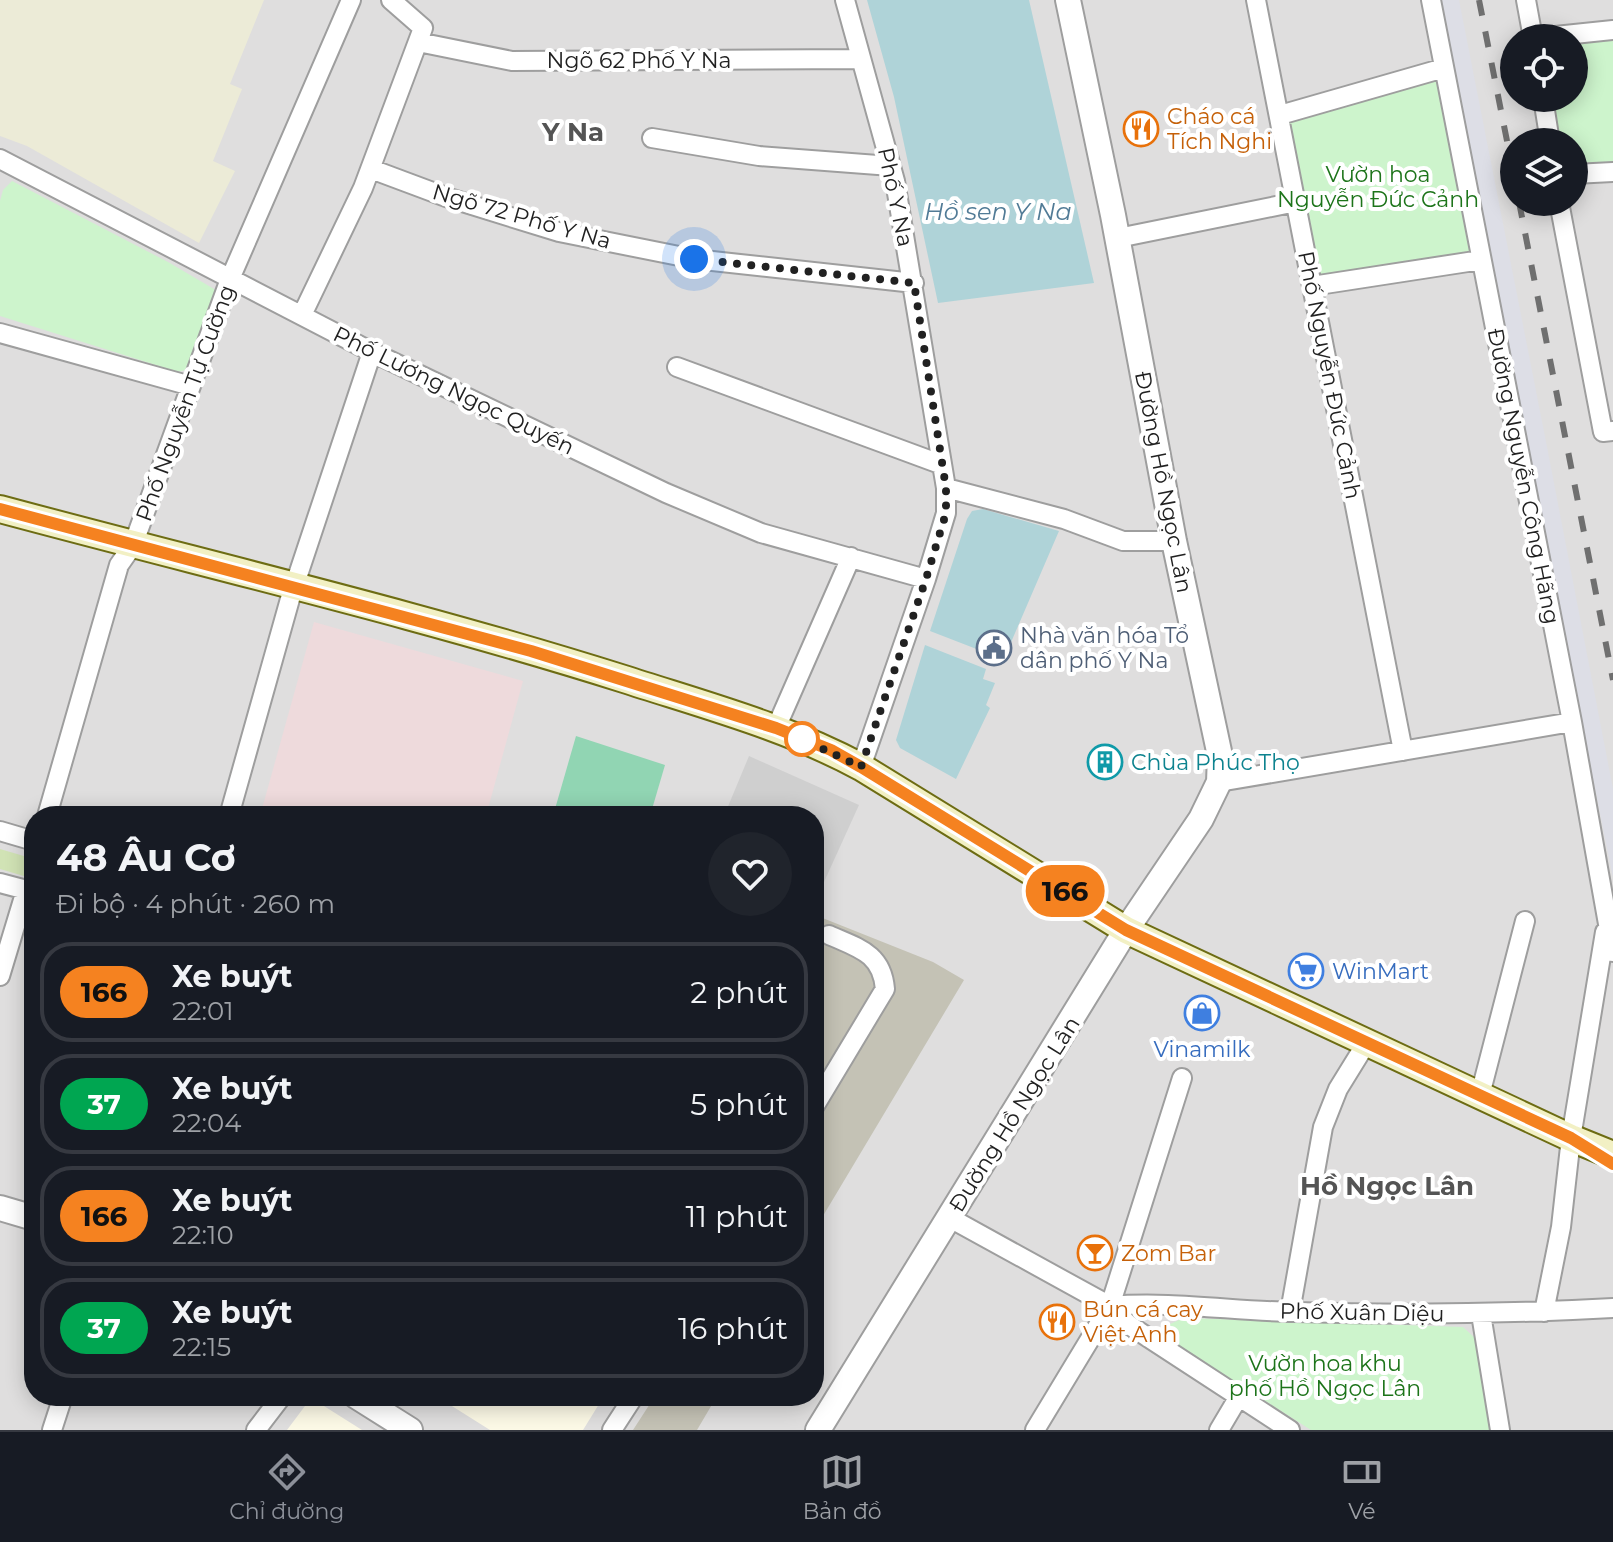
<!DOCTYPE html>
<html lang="vi">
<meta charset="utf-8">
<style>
body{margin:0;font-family:Montserrat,sans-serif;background:#20242c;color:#f1f3f6;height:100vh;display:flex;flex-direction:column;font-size:30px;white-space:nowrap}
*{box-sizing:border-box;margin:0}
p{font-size:26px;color:#9ea1a6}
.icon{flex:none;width:44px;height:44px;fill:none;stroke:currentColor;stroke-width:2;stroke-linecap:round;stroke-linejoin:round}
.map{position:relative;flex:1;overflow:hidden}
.drawer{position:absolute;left:24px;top:806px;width:800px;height:600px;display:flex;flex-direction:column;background:#171b24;border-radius:32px;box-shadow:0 4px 20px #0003}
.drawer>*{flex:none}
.badge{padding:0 16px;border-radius:26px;font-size:28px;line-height:52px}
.buttons{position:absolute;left:1500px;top:24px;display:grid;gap:16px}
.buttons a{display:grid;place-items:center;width:88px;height:88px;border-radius:50%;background:#171b24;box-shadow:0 4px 20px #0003;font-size:40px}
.you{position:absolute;width:40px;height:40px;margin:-20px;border:6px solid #fff;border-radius:50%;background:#1a73e8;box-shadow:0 0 0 12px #1a73e833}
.map>.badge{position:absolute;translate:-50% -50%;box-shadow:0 0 0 4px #fff}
.round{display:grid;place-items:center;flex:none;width:84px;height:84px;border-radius:42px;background:#20242c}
.overview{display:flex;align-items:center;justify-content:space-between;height:136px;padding:0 32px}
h1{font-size:38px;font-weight:700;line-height:60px}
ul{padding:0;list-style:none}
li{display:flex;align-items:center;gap:24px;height:100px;margin:0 16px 12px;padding:0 16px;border:4px solid #363941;border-radius:32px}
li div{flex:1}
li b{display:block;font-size:30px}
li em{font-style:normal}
li .badge{min-width:88px;font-weight:700;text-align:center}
.tabs{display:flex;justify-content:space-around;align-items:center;height:112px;border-top:2px solid #363941;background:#171b24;font-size:22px;color:#9ea1a6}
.tabs a{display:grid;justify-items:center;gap:4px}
.tabs .on{color:#8c9099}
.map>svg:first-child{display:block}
</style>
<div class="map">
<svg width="1613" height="1430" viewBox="0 0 1613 1430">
<rect width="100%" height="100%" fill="#f0ede9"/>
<path fill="#dfdede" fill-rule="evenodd" d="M 0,0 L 1613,0 L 1613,1430 L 0,1430 ZM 1514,38 L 1574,38 L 1574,98 L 1514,98 ZM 1514,142 L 1574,142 L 1574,202 L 1514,202 ZM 34,816 L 814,816 L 814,1396 L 34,1396 Z"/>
<path fill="#eedadc" d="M 314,622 L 523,681 L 486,816 L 260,816 Z"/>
<path fill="#fcf9e6" d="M 436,1396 L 604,1396 L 583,1430 L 490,1430 Z
M 316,1401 L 362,1430 L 287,1430 L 305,1406 Z"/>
<path fill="#cfcfcf" d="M 749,756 L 859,805 L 814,904 L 814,816 L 724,816 Z"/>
<path fill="#c4c2b5" d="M 815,915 L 933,962 L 964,980 L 814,1231 Z
M 655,1396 L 717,1396 L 697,1430 L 633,1430 Z"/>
<path fill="#ecebd7" d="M 0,0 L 264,0 L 230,84 L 242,89 L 213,161 L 235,171 L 199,243 L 27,146 L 0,136 Z"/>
<path fill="#d1e3b5" d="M 0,849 L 34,859 L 34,879 L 0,869 Z"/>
<path fill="#cdf4cc" d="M 1613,31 L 1613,167 L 1574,170 L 1574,142 L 1553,142 L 1547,98 L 1574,98 L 1574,38 Z
M 1435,74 L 1470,254 L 1319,277 L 1284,117 Z
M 12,181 L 168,262 L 214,289 L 216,292 L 189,369 L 178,372 L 0,316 L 0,201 L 3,190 Z
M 1184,1318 L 1463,1327 L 1476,1339 L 1492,1430 L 1311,1430 L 1167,1339 L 1165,1335 L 1170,1324 Z"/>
<path fill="#91d5b3" d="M 576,736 L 665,765 L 650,816 L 553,816 Z"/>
<path fill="#dddee6" d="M 1441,0 L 1459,0 L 1548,452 L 1613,789 L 1613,878 L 1485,241 Z"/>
<path fill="#afd3d8" d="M 867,0 L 1029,0 L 1094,283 L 938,303 L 894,97 Z
M 983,509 L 1059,531 L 1009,647 L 997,643 L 992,655 L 930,631 L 967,519 L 972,511 Z
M 925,645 L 986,669 L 983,679 L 995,683 L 986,705 L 990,708 L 956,779 L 900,748 L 896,740 Z"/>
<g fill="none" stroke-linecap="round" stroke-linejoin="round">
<g stroke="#9e9e9e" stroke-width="22">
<path id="minor" d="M 845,0 L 895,181 L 946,488 L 946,513 L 926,579 L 861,767
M 1256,0 L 1403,751
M 1431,0 L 1572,722 L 1613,952
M 1526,0 L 1533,38
M 1536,38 L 1613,30
M 418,42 L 512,61 L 861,59
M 1543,98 L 1550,142
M 1280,115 L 1444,68
M 652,138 L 759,156 L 891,166
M 0,159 L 372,352 L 666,493 L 761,533 L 926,579
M 371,169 L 446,197 L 559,232 L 694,259 L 914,283
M 1574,174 L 1613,172
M 1559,202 L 1603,432 L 1613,431
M 1118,238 L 1296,202
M 1312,286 L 1481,260
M 302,315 L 363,188 L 423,28 L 391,0
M 0,333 L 191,386
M 677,367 L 940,464
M 946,488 L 1064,519 L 1123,541 L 1174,541
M 776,728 L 851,557
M 1219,782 L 1572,722
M 47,816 L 119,565 L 133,545 L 230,279 L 351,0
M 229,816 L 290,599 L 372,352
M 0,831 L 34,841
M 0,883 L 34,892
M 0,976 L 26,890
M 1480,1095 L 1525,921
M 814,1107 L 885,989 C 882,953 858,948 829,935
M 950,1218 L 1110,1306 L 1129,1325 L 1290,1430
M 1110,1306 C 1172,1301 1233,1311 1294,1312 C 1401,1315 1507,1314 1613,1308
M 1290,1312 L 1323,1127 L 1338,1089 L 1367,1042
M 1544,1312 L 1561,1227 L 1571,1138 L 1605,932
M 1481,1314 L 1500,1430
M 52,1430 L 63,1396
M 256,1430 L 282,1396
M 612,1430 L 634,1396
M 1035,1430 L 1110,1306 L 1182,1078
M 1219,1430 L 1238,1398"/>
</g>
<g stroke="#9e9e9e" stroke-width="28">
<path id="tertiary" d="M 0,1208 L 34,1218
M 356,1396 L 410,1430
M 818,1430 L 1126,930 L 1201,819 L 1219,782 L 1220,756 L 1174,541 L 1113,215 L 1068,0"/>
</g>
<g stroke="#6d6c13" stroke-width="30">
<path id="secondary" d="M 0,509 C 208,565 418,614 624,679 C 704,705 787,727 861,767 L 1126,930 L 1571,1138 L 1613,1155"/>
</g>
<use href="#minor" stroke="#fff" stroke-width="18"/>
<use href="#tertiary" stroke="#fff" stroke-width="24"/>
<use href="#secondary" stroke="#f2f0c4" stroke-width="26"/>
<path stroke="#6f6f6f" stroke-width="6" stroke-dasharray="16 16" stroke-linecap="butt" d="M 1479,0 L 1514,176
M 1519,202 L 1613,680"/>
</g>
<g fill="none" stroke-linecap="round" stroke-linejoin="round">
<g stroke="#fff" stroke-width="18">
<path id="line" d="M 0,509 L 531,651 L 776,728 L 831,750 L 861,767 L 1126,930 L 1571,1138 L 1613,1164"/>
</g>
<use href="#line" stroke="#f58220" stroke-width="12"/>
<path stroke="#212121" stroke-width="8" stroke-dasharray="0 14.4" d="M 694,259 L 914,283 L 946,488 L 946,513 L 926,579 L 861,767 L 802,739"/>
</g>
<defs>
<g id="restaurant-ring" transform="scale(1.8)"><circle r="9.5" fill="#fff" stroke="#e8710a" stroke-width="1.5"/><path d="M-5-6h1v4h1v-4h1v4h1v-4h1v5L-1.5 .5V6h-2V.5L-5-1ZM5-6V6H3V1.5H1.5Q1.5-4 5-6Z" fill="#e8710a"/></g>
<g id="civic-ring" transform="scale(1.8)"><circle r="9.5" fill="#fff" stroke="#5c6f8a" stroke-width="1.5"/><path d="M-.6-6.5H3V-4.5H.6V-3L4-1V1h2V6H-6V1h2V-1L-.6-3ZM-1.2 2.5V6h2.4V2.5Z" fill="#5c6f8a"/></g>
<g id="building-ring" transform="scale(1.8)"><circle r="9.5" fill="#fff" stroke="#0f9aa8" stroke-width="1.5"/><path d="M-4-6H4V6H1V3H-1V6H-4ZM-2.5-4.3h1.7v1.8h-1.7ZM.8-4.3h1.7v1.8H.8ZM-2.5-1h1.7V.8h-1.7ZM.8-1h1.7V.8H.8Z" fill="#0f9aa8"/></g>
<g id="supermarket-ring" transform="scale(1.8)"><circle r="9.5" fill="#fff" stroke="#3f7fe0" stroke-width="1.5"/><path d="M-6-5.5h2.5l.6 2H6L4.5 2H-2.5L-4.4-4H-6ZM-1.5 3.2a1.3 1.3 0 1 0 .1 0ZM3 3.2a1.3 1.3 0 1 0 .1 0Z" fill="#3f7fe0"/></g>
<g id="shop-ring" transform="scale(1.8)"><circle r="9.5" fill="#fff" stroke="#3f7fe0" stroke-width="1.5"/><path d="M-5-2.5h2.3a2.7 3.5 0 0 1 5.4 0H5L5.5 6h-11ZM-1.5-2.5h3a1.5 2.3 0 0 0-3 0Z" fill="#3f7fe0"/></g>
<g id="bar-ring" transform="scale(1.8)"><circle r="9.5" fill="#fff" stroke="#e8710a" stroke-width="1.5"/><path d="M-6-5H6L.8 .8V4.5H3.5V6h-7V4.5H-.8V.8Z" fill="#e8710a"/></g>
</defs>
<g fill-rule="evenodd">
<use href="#restaurant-ring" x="1141" y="129"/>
<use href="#civic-ring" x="994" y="648"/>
<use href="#building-ring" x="1105" y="762"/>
<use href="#supermarket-ring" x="1306" y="971"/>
<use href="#shop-ring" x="1202" y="1013"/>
<use href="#bar-ring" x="1095" y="1253"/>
<use href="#restaurant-ring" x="1057" y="1322"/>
</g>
<circle fill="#fff" stroke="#f58220" stroke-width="4" cx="802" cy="739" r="16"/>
<g text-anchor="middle" stroke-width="8" stroke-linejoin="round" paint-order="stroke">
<g font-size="22" fill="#212121" stroke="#fff">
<text x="639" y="68">Ngõ 62 Phố Y Na</text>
<text transform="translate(896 197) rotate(78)" y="8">Phố Y Na</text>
<text transform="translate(522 216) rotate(16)" y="8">Ngõ 72 Phố Y Na</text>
<text transform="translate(1330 375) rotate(79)" y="8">Phố Nguyễn Đức Cảnh</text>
<text transform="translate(454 390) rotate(26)" y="8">Phố Lương Ngọc Quyến</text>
<text transform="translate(185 403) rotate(-70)" y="8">Phố Nguyễn Tự Cường</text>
<text transform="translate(1524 476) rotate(79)" y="8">Đường Nguyễn Công Hãng</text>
<text transform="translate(1164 482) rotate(79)" y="8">Đường Hồ Ngọc Lân</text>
<text transform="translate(1014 1114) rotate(-58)" y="8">Đường Hồ Ngọc Lân</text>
<text transform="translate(1362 1312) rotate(1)" y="8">Phố Xuân Diệu</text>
</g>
<g font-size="22" fill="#c56008" stroke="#fff" text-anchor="start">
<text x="1167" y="124">Cháo cá<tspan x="1167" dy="25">Tích Nghi</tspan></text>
<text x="1121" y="1261">Zom Bar</text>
<text x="1083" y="1317">Bún cá cay<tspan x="1083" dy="25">Việt Anh</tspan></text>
</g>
<g font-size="22" fill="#1d741a" stroke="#fff">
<text x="1378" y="182">Vườn hoa<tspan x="1378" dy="25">Nguyễn Đức Cảnh</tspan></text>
<text x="1325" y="1371">Vườn hoa khu<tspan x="1325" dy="25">phố Hồ Ngọc Lân</tspan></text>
</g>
<g font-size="22" fill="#4e5e75" stroke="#fff" text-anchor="start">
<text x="1020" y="643">Nhà văn hóa Tổ<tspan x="1020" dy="25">dân phố Y Na</tspan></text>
</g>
<g font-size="22" fill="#0d838f" stroke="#fff" text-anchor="start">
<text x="1131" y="770">Chùa Phúc Thọ</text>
</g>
<g font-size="22" fill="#366cbe" stroke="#fff" text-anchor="start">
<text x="1332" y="979">WinMart</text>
<text x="1202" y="1057" text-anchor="middle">Vinamilk</text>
</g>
<g font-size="24" font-style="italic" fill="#517b96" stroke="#fff">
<text x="998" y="220">Hồ sen Y Na</text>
</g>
<g font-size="26" font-weight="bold" fill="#545454" stroke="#fff">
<text x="573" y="141">Y Na</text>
<text x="1387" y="1195">Hồ Ngọc Lân</text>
</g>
</g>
</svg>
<div class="buttons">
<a><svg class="icon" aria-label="locate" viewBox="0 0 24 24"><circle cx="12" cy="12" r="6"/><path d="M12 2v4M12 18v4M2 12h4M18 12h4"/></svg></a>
<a><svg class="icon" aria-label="layers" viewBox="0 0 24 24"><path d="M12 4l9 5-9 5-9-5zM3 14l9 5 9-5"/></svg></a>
</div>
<div class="you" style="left:694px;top:259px"></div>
<b class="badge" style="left:1065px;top:891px;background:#f58220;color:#111">166</b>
<section class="drawer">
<div class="overview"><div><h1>48 Âu Cơ</h1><p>Đi bộ · 4 phút · 260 m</p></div><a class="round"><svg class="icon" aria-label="heart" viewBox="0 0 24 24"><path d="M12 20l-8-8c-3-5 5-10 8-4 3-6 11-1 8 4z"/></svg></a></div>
<ul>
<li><span class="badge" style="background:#f58220;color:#111">166</span><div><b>Xe buýt</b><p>22:01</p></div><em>2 phút</em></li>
<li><span class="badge" style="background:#00a651;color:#fff">37</span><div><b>Xe buýt</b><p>22:04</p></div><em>5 phút</em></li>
<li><span class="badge" style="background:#f58220;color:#111">166</span><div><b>Xe buýt</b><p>22:10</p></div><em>11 phút</em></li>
<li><span class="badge" style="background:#00a651;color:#fff">37</span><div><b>Xe buýt</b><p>22:15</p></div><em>16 phút</em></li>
</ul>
</section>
</div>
<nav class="tabs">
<a class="on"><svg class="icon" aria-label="directions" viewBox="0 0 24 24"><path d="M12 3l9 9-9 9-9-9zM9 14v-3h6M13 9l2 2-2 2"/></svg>Chỉ đường</a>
<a><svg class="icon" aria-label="map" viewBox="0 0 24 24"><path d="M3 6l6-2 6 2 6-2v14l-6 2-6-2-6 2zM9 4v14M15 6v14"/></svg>Bản đồ</a>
<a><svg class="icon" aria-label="tickets" viewBox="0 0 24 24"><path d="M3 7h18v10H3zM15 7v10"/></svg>Vé</a>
</nav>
